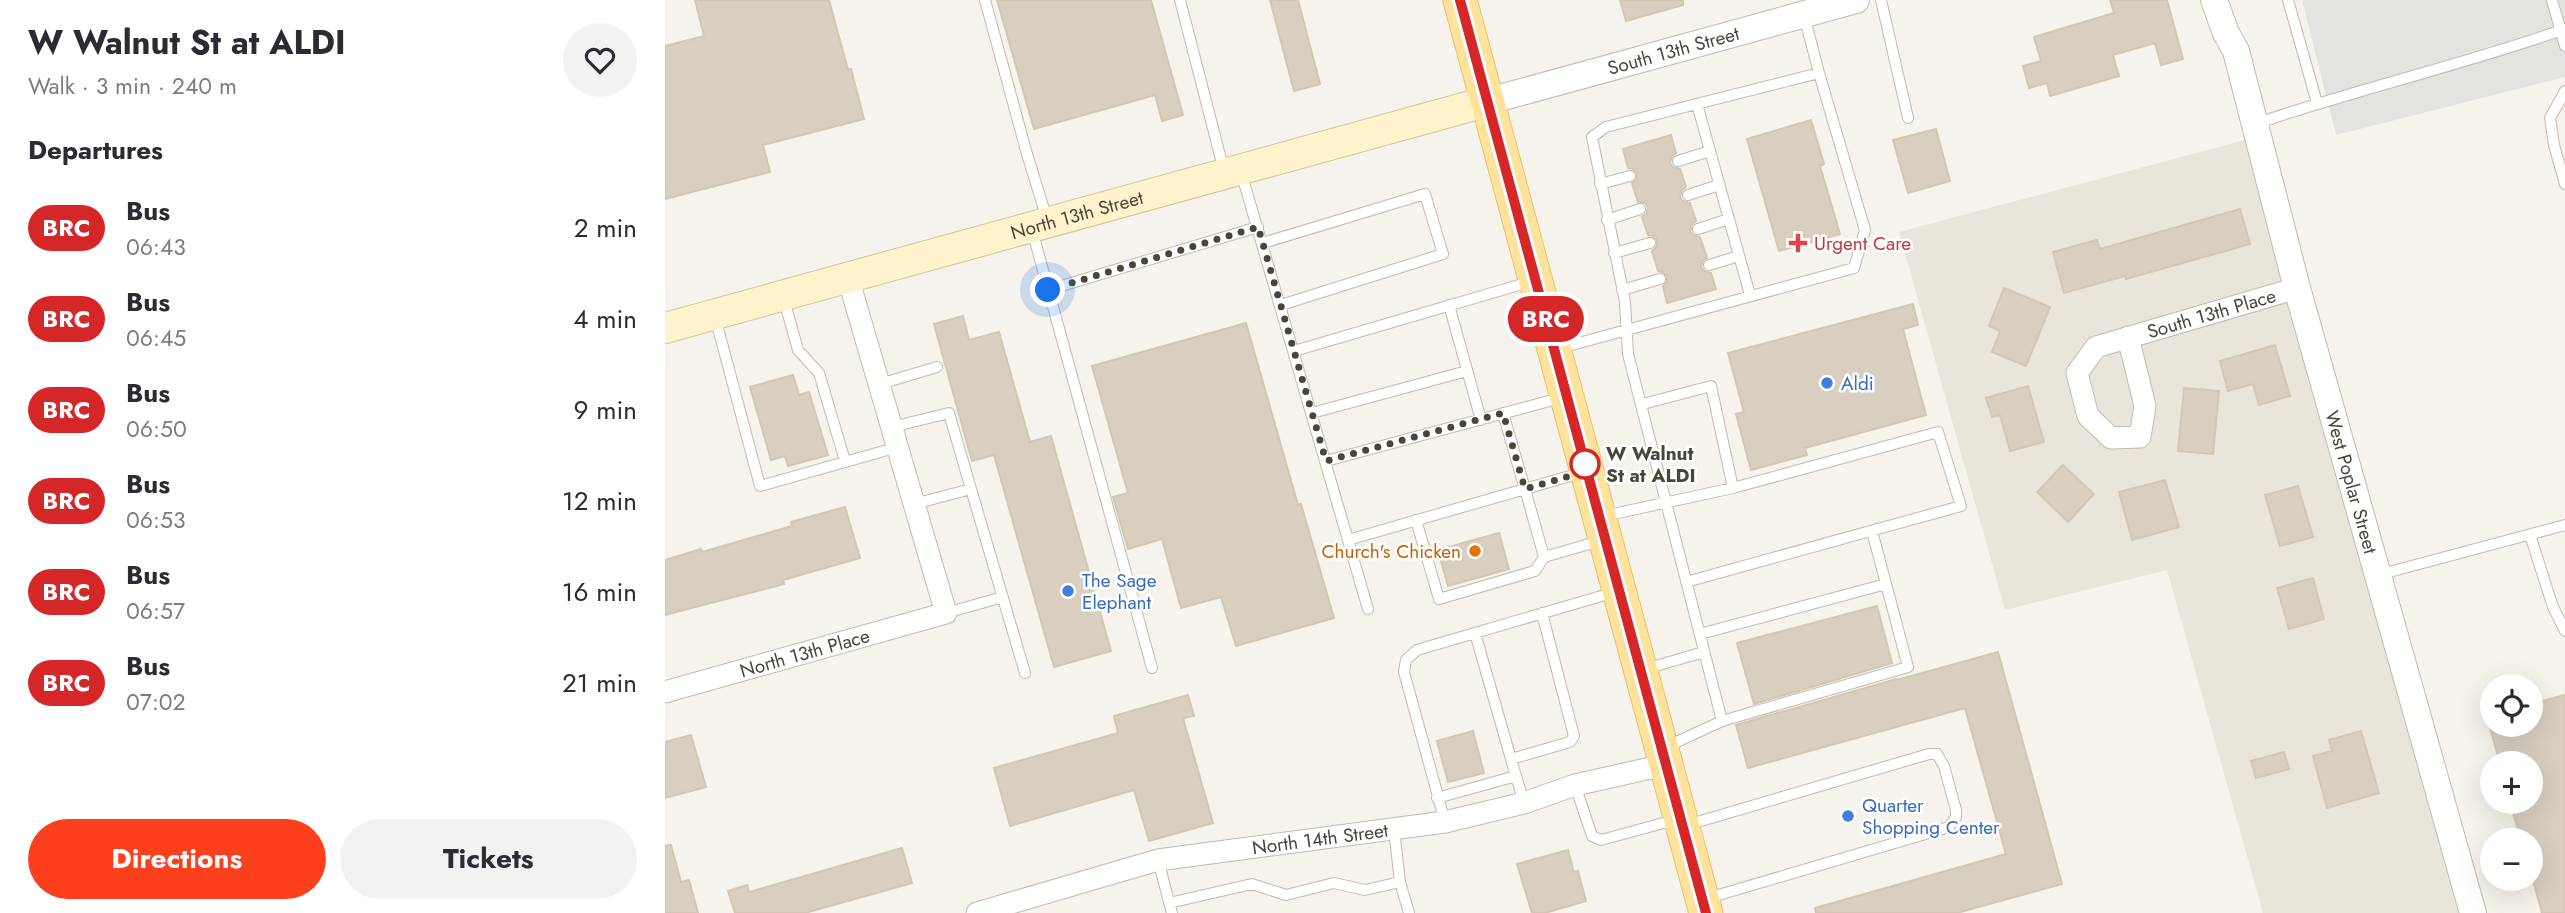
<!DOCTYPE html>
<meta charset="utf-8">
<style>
body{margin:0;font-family:Jost,sans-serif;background:#f2f2f3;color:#2b2b33;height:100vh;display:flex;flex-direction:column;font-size:26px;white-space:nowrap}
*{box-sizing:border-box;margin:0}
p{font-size:23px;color:#7c7c81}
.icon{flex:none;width:38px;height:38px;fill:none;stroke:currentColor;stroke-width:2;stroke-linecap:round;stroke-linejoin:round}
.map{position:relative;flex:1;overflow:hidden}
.side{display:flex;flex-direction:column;background:#fff;width:665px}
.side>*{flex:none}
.badge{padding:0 14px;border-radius:23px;font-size:24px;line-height:46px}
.controls{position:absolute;left:1815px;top:674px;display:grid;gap:14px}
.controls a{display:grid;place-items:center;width:63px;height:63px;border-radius:50%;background:#fff;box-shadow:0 7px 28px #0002;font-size:35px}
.you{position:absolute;width:35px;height:35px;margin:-18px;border:5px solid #fff;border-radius:50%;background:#1a73e8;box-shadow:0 0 0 10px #1a73e833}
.map>.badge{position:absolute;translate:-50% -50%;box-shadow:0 0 0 4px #fff}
h2{padding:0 28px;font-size:26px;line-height:63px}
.round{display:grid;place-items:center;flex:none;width:74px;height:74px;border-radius:37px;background:#f2f2f3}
.summary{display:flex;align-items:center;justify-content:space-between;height:119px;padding:0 28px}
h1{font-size:33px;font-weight:700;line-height:52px}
.button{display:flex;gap:14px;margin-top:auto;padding:14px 28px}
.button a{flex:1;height:80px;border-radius:42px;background:#fc3f1d;color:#fff;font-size:28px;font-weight:700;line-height:80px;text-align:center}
.button a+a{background:#f2f2f3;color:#2b2b33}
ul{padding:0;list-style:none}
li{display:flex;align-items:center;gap:21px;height:91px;padding:0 28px}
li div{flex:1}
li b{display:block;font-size:26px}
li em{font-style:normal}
li .badge{min-width:77px;font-weight:700;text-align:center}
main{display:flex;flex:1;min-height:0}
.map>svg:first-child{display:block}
</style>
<main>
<section class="side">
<div class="summary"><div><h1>W Walnut St at ALDI</h1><p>Walk · 3 min · 240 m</p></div><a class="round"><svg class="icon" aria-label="heart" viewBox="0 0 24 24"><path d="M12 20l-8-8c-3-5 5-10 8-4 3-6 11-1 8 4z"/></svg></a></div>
<h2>Departures</h2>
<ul>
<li><span class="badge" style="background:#d62728;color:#fff">BRC</span><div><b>Bus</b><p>06:43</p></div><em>2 min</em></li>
<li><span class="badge" style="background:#d62728;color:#fff">BRC</span><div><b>Bus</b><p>06:45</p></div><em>4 min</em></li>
<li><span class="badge" style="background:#d62728;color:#fff">BRC</span><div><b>Bus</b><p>06:50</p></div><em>9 min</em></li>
<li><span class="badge" style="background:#d62728;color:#fff">BRC</span><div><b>Bus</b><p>06:53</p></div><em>12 min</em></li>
<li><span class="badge" style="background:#d62728;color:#fff">BRC</span><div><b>Bus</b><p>06:57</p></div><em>16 min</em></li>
<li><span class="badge" style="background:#d62728;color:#fff">BRC</span><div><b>Bus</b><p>07:02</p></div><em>21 min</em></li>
</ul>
<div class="button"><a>Directions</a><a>Tickets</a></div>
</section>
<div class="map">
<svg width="1900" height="913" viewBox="0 0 1900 913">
<rect width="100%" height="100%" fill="#f6f3ec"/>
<path fill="#eae5da" d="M 1580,140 L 1794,913 L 1598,913 L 1502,570 L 1340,610 L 1234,232 Z"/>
<path fill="#e5e3e0" d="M 1637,0 L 1900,0 L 1900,77 L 1671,135 Z"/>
<path fill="#d8cfc1" stroke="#d3c7b4" stroke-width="2" d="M 30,0 L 164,0 L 183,70 L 186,69 L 199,119 L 98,145 L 105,172 L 0,199 L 0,46 L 39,36 Z
M 332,0 L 486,0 L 518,115 L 497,121 L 490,95 L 369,129 Z
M 605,0 L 633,0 L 655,84 L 629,91 Z
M 955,0 L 1018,0 L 1018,5 L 961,21 Z
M 1445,0 L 1502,0 L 1518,59 L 1496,65 L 1490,43 L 1448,55 L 1454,76 L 1385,96 L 1382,83 L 1364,88 L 1358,66 L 1376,61 L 1369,37 L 1449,13 Z
M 1146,120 L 1159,164 L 1155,166 L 1175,234 L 1114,251 L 1082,139 Z
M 1271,129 L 1285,181 L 1243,193 L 1228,140 Z
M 1006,135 L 1011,153 L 1007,156 L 1005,163 L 1008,167 L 1015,169 L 1021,187 L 1017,190 L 1015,197 L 1018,201 L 1025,203 L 1031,221 L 1027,224 L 1025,231 L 1028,235 L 1035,237 L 1042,258 L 1038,260 L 1036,267 L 1039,271 L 1046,273 L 1051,289 L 1002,303 L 998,286 L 1002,282 L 1002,276 L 998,272 L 993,271 L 987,251 L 992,246 L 992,240 L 988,236 L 983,235 L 977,217 L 981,214 L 983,207 L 980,203 L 973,202 L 967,183 L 972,179 L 972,173 L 968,169 L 963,168 L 958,149 Z
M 1575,209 L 1585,244 L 1461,279 L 1460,276 L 1399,293 L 1388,252 L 1432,240 L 1435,249 Z
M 1339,288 L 1385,307 L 1361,366 L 1327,352 L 1335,331 L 1324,326 Z
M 1248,304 L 1253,325 L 1238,329 L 1261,415 L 1140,448 L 1142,455 L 1086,470 L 1071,414 L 1079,412 L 1063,353 Z
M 298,316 L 304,340 L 334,332 L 365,442 L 386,436 L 446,651 L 389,667 L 329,455 L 307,461 L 269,324 Z
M 581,323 L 633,505 L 636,504 L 669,618 L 571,646 L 556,597 L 516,608 L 497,539 L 463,549 L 448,497 L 463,493 L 427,366 Z
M 1610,345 L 1625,396 L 1594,405 L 1588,384 L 1563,391 L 1555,361 Z
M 128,375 L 134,395 L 144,392 L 163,455 L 123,466 L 120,456 L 106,460 L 85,387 Z
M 1363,386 L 1379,442 L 1345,451 L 1335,415 L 1327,417 L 1321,398 Z
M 1519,388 L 1554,391 L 1548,454 L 1513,451 Z
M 1398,465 L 1429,494 L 1403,522 L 1372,492 Z
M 1500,480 L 1514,527 L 1467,540 L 1454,492 Z
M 1633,486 L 1648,537 L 1615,546 L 1600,495 Z
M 180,507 L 195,558 L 118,580 L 119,584 L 0,615 L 0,560 L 36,549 L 37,552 L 127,526 L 126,522 Z
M 834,533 L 844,569 L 783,586 L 773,550 Z
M 1648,578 L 1659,619 L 1624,629 L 1612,588 Z
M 1212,606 L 1227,663 L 1089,704 L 1072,643 Z
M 1333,652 L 1397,884 L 1292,913 L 1151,913 L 1150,908 L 1341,854 L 1300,708 L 1083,768 L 1071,725 L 1231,679 L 1232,680 Z
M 523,695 L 529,716 L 518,718 L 548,823 L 484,841 L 469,790 L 345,826 L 329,768 L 453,733 L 449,716 Z
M 1900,695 L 1900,913 L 1877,913 L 1866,873 L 1866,840 L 1856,840 L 1845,802 L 1866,802 L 1866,763 L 1835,763 L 1824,724 L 1866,724 L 1866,704 Z
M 808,731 L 819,773 L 783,782 L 772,741 Z
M 1696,731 L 1714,793 L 1662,808 L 1648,756 L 1667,751 L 1664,740 Z
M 26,735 L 41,787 L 0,798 L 0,742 Z
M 1619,752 L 1624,769 L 1591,778 L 1586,761 Z
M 6,845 L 16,882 L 24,880 L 33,913 L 0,913 L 0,846 Z
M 237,848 L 247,883 L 140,913 L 70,913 L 63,891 L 82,885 L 84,892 Z
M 903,850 L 909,872 L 913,871 L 921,901 L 880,913 L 867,913 L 852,864 Z"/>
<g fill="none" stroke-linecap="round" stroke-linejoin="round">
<g stroke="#c2bbae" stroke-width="12">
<path id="service" d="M 320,0 L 362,154 L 382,219
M 515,0 L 559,171
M 1216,0 L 1243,118
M 1623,0 L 1652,103
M 1887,0 L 1900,46
M 1139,15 L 1154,73
M 1900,91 L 1885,118 L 1889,145 L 1900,184
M 1032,104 L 1085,295
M 1590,124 C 1692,89 1798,65 1900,29
M 1013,161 L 1045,151
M 576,172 L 703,609
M 935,184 L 965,176
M 1023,195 L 1054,185
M 942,220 L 975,209
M 1033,229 L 1064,219
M 367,230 L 487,668
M 598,243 L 760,194 L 778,254 L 616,305
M 949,253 L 985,243
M 1044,265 L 1074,256
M 383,290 L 593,227
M 957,290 L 995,279
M 118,296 L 133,350 L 154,373 L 180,461
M 784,305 L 816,420
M 50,317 L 95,486 L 233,447
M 892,349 L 1189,268 L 1200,230 L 1154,73 L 941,127 L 927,137 L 960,302 L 963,354 L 1057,721
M 629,351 L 868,281
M 215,384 L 272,367
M 978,404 L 1046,386 L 1068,488
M 647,413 L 802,371
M 227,427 L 284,413 L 306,489
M 661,461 L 899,397
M 919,472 L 860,489 L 879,557 L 938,540
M 249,504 L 306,489 L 360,673
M 939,516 L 1068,488 L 1273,432 L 1296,506 L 1021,582
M 751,520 L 774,599 L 870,571 L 879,557
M 1865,535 L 1888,607 L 1900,631
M 683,540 L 860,489 L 838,413
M 1713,575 L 1900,525
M 281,613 L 338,597
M 810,633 L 846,759
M 1035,634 L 1221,584
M 980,669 L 1039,652
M 1001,747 L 1057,721 L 1243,667 L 1207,531
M 910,785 L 927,836 L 936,840 L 1013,819
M 772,798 L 851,776
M 859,803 L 846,759 L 905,742 L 909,736 L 877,613
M 780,822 L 739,672 L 741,660 L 752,650 L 950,592
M 1022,825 L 1264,754 L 1272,754 L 1279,766 L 1291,810 L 1291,817 L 1284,827 L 1040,899
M 493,860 L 507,913
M 735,882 L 744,913
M 504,903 L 587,884 L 621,895 L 669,883 L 700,890 L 735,882 L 729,829"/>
</g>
<g stroke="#c2bbae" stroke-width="23">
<g id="minor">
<path id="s1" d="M 1463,337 L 1480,406 L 1475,437 L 1446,438 L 1423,416 L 1412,373 L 1431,347 L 1632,288"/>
<path id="s2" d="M 0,692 L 281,613 L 183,278"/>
<path id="s3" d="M 312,913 L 493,860 L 780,822 L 859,803 L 910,785 L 999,765"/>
</g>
</g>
<g stroke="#c2bbae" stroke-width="28">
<g id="tertiary">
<path id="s4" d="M 1549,0 L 1561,33 L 1571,51 L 1632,288 L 1808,913"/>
<path id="s5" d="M 824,101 L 1191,0"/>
</g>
</g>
<g stroke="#d6c79b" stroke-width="32">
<g id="secondary">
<path id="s6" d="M 0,328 L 824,101"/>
</g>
</g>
<g stroke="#e6c16a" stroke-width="35">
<path id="primary" d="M 795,0 L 1041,913"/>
</g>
<use href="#service" stroke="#fff" stroke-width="10"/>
<use href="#minor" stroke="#fff" stroke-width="21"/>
<use href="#tertiary" stroke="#fff" stroke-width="26"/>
<use href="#secondary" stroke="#fff3cd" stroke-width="30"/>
<use href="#primary" stroke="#ffe39c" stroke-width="33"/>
</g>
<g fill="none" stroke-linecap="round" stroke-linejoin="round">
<g stroke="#fff" stroke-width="16">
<path id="line" d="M 795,0 L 1041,913"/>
</g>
<use href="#line" stroke="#d62728" stroke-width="10"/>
<path stroke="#4b4439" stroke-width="7" stroke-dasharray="0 12.6" d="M 383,290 L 593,227 L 661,461 L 838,413 L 860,489 L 922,471 L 920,464"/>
</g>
<path fill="#e0444e" stroke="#fff" stroke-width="2.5" d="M1129.5 232.5h7v7h7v7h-7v7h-7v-7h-7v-7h7z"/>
<g fill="#3f7fe0" stroke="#fff" stroke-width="2.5">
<circle cx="1162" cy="383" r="7"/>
<circle cx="403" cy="591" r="7"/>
<circle cx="1183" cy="816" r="7"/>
</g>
<circle fill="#fff" stroke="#d62728" stroke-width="3.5" cx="920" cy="464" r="14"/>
<circle fill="#e8710a" stroke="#fff" stroke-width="2.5" cx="810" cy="551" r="7"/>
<g text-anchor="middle" stroke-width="5" stroke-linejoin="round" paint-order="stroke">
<g font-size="19" fill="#4b4439" stroke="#fff">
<text dy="7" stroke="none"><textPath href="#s5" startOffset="191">South 13th Street</textPath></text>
<text dy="7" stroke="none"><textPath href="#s6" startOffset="427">North 13th Street</textPath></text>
<text dy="7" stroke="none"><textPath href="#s1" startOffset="360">South 13th Place</textPath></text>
<text dy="7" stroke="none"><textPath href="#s4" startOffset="502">West Poplar Street</textPath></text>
<text dy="7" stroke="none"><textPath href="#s2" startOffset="145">North 13th Place</textPath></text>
<text dy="7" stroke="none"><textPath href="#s3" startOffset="352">North 14th Street</textPath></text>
</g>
<g font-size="19" fill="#be3a42" stroke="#fff" text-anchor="start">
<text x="1149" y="250">Urgent Care</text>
</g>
<g font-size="19" fill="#366cbe" stroke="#fff" text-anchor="start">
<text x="1176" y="390">Aldi</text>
<text x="417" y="587">The Sage<tspan x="417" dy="22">Elephant</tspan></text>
<text x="1197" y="812">Quarter<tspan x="1197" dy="22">Shopping Center</tspan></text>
</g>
<g font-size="19" font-weight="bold" fill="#4b4439" stroke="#fff" text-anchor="start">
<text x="941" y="460">W Walnut<tspan x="941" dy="22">St at ALDI</tspan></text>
</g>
<g font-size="19" fill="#c56008" stroke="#fff" text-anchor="end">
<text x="796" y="558">Church's Chicken</text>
</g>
</g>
</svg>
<div class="controls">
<a><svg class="icon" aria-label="locate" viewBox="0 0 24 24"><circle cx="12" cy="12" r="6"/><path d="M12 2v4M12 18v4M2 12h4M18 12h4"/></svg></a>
<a>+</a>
<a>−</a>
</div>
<div class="you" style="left:383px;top:290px"></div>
<b class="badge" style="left:881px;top:319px;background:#d62728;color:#fff">BRC</b>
</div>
</main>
